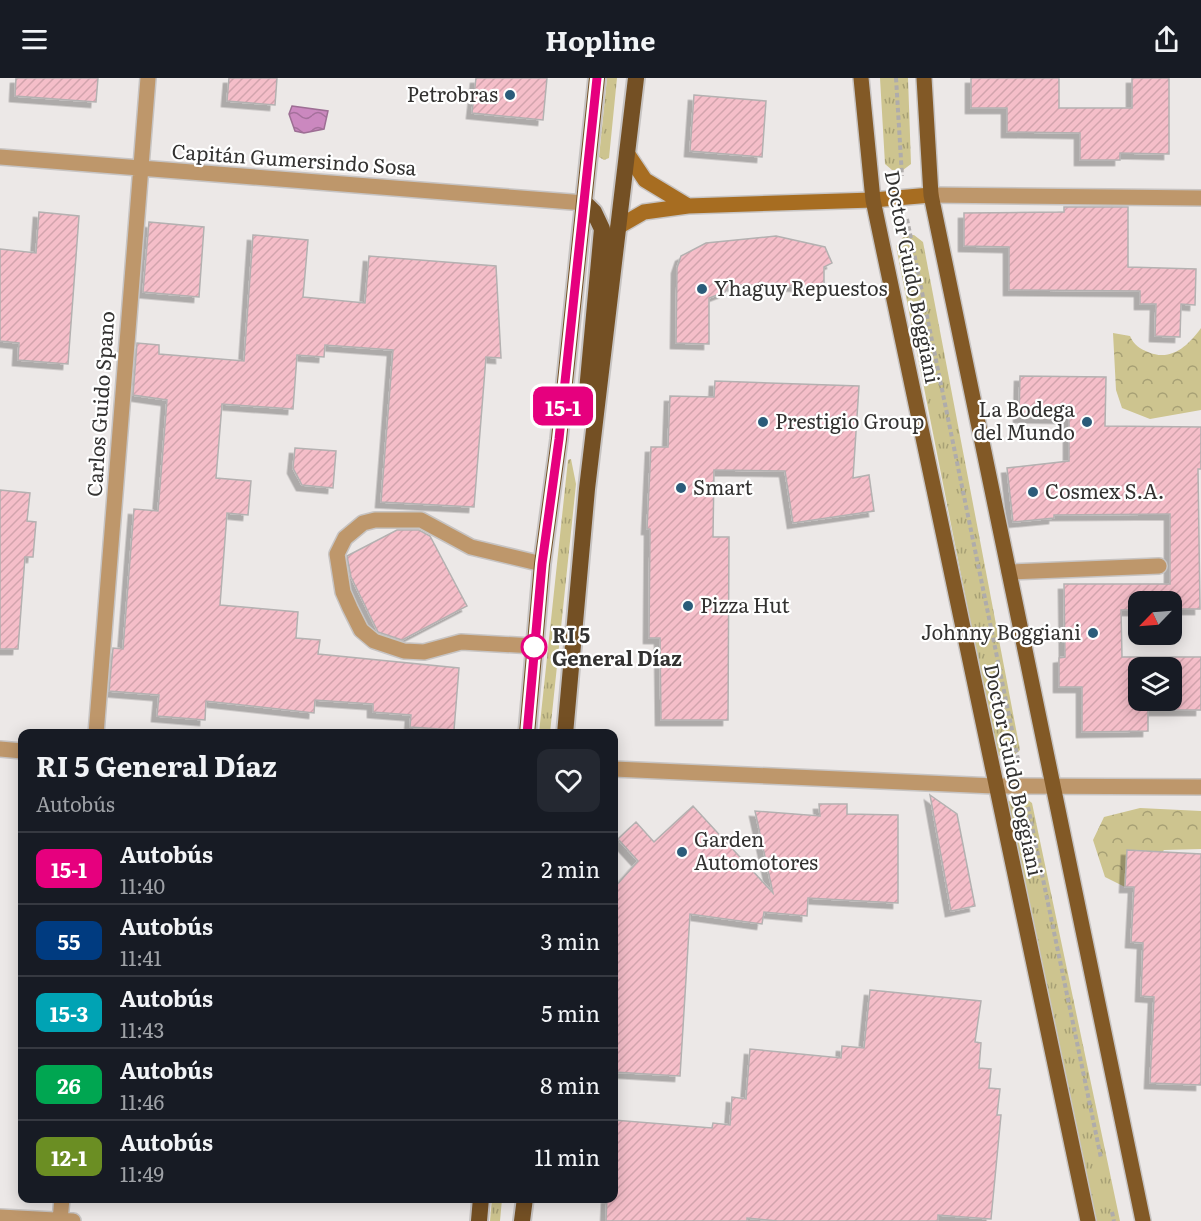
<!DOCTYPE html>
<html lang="es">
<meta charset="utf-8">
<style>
body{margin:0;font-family:Literata,serif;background:#242831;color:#f1f3f6;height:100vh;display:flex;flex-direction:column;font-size:22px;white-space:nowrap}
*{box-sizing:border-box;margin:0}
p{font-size:20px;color:#9ea1a6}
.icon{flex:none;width:33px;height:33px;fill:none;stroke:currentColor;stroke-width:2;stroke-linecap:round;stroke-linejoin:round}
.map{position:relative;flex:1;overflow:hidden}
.details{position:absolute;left:18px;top:651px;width:600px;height:474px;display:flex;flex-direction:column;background:#171b24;border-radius:12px;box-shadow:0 3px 15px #0003}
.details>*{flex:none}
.badge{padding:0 12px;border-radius:9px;font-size:21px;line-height:39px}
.needle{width:39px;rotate:245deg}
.controls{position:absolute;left:1128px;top:513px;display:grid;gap:12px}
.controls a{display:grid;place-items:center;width:54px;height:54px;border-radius:12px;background:#171b24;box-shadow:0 3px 15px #0003;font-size:30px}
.map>.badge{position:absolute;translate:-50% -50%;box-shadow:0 0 0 3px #fff}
.round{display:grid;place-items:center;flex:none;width:63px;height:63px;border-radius:12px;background:#242831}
.headline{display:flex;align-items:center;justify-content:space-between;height:102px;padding:0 18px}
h1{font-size:28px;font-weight:700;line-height:45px}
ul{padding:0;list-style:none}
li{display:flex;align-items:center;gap:18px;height:72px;padding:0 18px;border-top:2px solid #363941}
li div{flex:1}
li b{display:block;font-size:22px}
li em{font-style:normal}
li .badge{min-width:66px;font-weight:700;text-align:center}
header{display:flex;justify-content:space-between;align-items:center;height:78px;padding:0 18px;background:#171b24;font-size:27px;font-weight:700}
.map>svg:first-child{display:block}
</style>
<header><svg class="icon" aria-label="menu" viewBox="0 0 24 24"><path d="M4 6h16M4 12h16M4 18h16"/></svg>Hopline<svg class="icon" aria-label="share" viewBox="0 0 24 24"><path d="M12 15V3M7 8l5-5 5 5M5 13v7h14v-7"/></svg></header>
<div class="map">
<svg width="1201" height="1143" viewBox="0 0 1201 1143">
<defs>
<pattern id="grass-tufts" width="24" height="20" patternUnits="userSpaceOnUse" patternTransform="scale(1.5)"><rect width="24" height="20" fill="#cdc48f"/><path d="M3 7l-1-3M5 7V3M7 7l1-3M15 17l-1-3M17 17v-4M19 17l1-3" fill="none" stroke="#a7a075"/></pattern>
<pattern id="forest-crowns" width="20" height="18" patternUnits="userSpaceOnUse" patternTransform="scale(1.5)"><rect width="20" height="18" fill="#cdc48f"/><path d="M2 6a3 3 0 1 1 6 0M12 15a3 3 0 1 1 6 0" fill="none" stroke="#a7a075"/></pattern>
<pattern id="water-waves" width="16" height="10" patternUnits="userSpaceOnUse" patternTransform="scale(1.5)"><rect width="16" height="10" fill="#cb88bf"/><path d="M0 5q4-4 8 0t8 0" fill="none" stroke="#a5709c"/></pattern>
<pattern id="building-hatch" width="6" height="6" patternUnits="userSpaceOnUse" patternTransform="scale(1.5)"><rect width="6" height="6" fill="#f5bec9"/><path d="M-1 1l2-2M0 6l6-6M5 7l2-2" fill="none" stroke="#d2a4ad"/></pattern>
<filter id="shadow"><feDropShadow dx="-5.5" dy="5.5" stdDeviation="0" flood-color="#0004"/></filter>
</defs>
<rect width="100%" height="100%" fill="#ece8e7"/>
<path fill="url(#grass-tufts)" d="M 607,0 L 617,0 L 609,80 L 604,82 L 599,79 Z
M 880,0 L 908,0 L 911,86 L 903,92 L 892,92 L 885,86 Z
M 914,157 L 923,164 L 1020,672 L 1012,679 L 1003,681 L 996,674 L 896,168 L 904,158 Z
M 571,381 L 576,406 L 550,655 L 539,655 L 568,382 Z
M 1024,719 L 1032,725 L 1120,1143 L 1093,1143 L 1007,724 Z
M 492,1121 L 502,1121 L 500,1143 L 490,1143 Z"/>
<path fill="url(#forest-crowns)" d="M 1201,250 L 1201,332 L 1150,341 L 1122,330 L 1116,312 L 1113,255 L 1130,258 C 1134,267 1140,271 1148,274 C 1171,284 1188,268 1201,250 Z
M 1140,730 L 1201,733 L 1201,771 L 1164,772 L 1134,809 L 1125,809 L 1105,799 L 1093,762 L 1104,739 Z"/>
<path fill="url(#water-waves)" stroke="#9d6e94" stroke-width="1.5" d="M 292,28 L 328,33 L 324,51 L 304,55 L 295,53 L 289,36 Z"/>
<path fill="url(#building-hatch)" stroke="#b4b1b1" stroke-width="1.5" fill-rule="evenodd" filter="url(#shadow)" d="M 16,0 L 98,0 L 96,24 L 15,18 Z
M 229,0 L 277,0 L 275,27 L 227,23 Z
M 476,0 L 547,0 L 543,42 L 472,35 Z
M 971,0 L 1059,0 L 1059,30 L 1132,30 L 1132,0 L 1169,0 L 1169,76 L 1120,75 L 1120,82 L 1080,82 L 1080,55 L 1007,54 L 1007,30 L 971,30 Z
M 694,17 L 766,23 L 762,79 L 690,73 Z
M 1064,129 L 1128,129 L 1128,189 L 1196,191 L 1195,227 L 1181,226 L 1180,259 L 1155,258 L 1156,226 L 1140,226 L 1140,213 L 1009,212 L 1009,169 L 964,168 L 964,135 L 1064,134 Z
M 39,134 L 79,138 L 68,286 L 18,282 L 19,265 L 0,263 L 0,171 L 36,175 Z
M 149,144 L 204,149 L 199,219 L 143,214 Z
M 253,157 L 308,162 L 303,219 L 365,225 L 369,178 L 496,188 L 501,280 L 486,279 L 474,429 L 381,424 L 393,272 L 325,267 L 324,279 L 297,277 L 293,331 L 222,326 L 216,400 L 251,403 L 248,437 L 227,435 L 220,527 L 298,534 L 296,560 L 320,562 L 318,576 L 459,590 L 454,652 L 410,649 L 411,637 L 373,634 L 373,626 L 315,622 L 314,635 L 206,623 L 205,642 L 157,638 L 159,617 L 109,613 L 113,570 L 123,571 L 134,431 L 158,433 L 167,322 L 133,317 L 137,265 L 159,267 L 159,276 L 244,283 Z
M 776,158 L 825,169 L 832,185 L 824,189 L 824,208 L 730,207 L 725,214 L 709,220 L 709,266 L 676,265 L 677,190 L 681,178 L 706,165 Z
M 1020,298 L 1106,299 L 1105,348 L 1201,349 L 1201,391 L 1198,391 L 1200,531 L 1172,531 L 1172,524 L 1138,524 L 1138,532 L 1121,532 L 1122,579 L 1201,579 L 1201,632 L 1148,632 L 1148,653 L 1082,654 L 1082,609 L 1059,609 L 1059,580 L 1065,579 L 1064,506 L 1170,506 L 1170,436 L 1054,437 L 1054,440 L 1013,444 L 1007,390 L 1069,383 L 1069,340 L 1019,339 ZM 1138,590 L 1172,590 L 1172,622 L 1138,622 Z
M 715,303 L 859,308 L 853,400 L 869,397 L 874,433 L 793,445 L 785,393 L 714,392 L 713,459 L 729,459 L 728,642 L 661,642 L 660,560 L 649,560 L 650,451 L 647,451 L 651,369 L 668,369 L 670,318 L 714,319 Z
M 295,370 L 336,373 L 333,410 L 302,407 L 293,390 Z
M 0,412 L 30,415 L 27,443 L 36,444 L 33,479 L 25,479 L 18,571 L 0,571 Z
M 397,452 L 419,452 L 430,458 L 467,528 L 402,562 L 378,554 L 351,499 L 347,478 Z
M 930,717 L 957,736 L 975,828 L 951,833 Z
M 819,726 L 847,726 L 847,736 L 898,737 L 898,825 L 808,820 L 807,838 L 764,834 L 762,846 L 690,836 L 680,998 L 614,994 L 614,810 L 638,783 L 618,761 L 636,744 L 654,764 L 693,728 L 773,815 L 755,733 L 820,738 Z
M 1127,772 L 1201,776 L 1201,1007 L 1150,1005 L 1154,919 L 1141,918 L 1143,865 L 1131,864 L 1134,809 L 1125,809 Z
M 870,912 L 981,923 L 975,964 L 981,965 L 979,990 L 991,991 L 989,1010 L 1000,1011 L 997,1037 L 1001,1037 L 991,1141 L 938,1137 L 938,1143 L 778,1143 L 747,1140 L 747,1143 L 606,1143 L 607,1120 L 614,1120 L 614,1042 L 712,1050 L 713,1045 L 730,1047 L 732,1019 L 746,1021 L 750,971 L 841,980 L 842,968 L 864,970 Z"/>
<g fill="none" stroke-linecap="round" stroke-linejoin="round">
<g stroke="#c7c4c3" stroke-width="18">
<path id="service" d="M 1009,494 L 1159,488"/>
</g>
<g stroke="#c7c4c3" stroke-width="18">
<path id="minor" d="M 0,79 L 585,125
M 931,117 L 1201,120
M 534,568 L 461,564 L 424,574 L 404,573 L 374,563 L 361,552 L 350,530 L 343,514 L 337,476 L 345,460 L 363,445 L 375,442 L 421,442 L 471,469 L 542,486
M 96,656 L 148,0
M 0,671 L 22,673
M 614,691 L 994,708 L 1201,709
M 0,1139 L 73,1143
M 60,1143 L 62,1120"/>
</g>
<g stroke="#c7c4c3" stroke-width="18">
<path id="secondary" d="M 627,75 L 645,102 L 688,128
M 618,149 L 644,134 L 688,128 L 873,122 L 931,117"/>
</g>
<g stroke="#c7c4c3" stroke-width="18">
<path id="primary" d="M 861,0 L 873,122 L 1088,1143
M 924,0 L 931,117 L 1143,1143"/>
</g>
<g stroke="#c7c4c3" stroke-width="20">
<path id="trunk" d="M 585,125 L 594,134 L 602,151 L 586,324
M 527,656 L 542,486 L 559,361 L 597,0
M 565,656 L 587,411 L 636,0
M 479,1143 L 481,1120
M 522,1143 L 525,1120"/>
</g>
<path stroke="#afacab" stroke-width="4" stroke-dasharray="4.5 3" stroke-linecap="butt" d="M 896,0 L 902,98
M 907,141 L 1019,686
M 1028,729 L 1101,1080
M 1112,1134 L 1114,1143"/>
<use href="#service" stroke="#be976b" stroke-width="15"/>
<use href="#minor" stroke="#be976b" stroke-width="15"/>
<use href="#secondary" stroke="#a76d21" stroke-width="15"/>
<use href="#primary" stroke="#825926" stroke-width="15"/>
<use href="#trunk" stroke="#745024" stroke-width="16"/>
</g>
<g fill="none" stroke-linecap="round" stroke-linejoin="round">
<g stroke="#fff" stroke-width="14">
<path id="line" d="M 527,656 L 542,486 L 559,361 L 597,0"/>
</g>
<use href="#line" stroke="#e6007e" stroke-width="9"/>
</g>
<g fill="#2b5c7a" stroke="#fff" stroke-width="2">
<circle cx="510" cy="17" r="6"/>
<circle cx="702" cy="211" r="6"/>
<circle cx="763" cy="344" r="6"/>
<circle cx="1087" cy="344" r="6"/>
<circle cx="681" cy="410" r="6"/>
<circle cx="1033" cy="414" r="6"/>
<circle cx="688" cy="528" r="6"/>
<circle cx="1093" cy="555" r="6"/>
<circle cx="682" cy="774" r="6"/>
</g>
<circle fill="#fff" stroke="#e6007e" stroke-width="3" cx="534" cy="569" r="12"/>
<g text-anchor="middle" stroke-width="4.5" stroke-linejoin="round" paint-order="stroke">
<g font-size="20" fill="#333231" stroke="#fff" text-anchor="start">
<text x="498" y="24" text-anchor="end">Petrobras</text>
<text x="714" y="218">Yhaguy Repuestos</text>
<text x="1075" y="339" text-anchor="end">La Bodega<tspan x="1075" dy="23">del Mundo</tspan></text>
<text x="775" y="351">Prestigio Group</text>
<text x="693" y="417">Smart</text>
<text x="1045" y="421">Cosmex S.A.</text>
<text x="700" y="535">Pizza Hut</text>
<text x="1081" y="562" text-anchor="end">Johnny Boggiani</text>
<text x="694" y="769">Garden<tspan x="694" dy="23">Automotores</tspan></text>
</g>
<g font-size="20" fill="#333231" stroke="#fff">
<text transform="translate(294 82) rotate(4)" y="7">Capitán Gumersindo Sosa</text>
<text transform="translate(912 199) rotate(79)" y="7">Doctor Guido Boggiani</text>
<text transform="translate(101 326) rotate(-86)" y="7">Carlos Guido Spano</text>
<text transform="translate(1013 692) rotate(78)" y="7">Doctor Guido Boggiani</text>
</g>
<g font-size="20" font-weight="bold" fill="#333231" stroke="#fff" text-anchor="start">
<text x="552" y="565">RI 5<tspan x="552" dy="23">General Díaz</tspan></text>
</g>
</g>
</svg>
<div class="controls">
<a><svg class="needle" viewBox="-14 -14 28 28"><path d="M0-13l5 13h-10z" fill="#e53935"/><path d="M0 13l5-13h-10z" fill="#9ea1a6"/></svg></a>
<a><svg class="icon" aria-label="layers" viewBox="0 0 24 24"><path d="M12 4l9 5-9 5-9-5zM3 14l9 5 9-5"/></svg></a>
</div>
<b class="badge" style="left:563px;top:328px;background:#e6007e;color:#fff">15-1</b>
<section class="details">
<div class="headline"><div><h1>RI 5 General Díaz</h1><p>Autobús</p></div><a class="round"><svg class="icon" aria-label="heart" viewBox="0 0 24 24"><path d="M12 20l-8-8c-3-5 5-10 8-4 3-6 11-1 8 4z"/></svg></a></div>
<ul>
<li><span class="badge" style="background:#e6007e;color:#fff">15-1</span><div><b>Autobús</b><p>11:40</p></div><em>2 min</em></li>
<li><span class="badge" style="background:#003b80;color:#fff">55</span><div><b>Autobús</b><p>11:41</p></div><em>3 min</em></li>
<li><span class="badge" style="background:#00a3b4;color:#fff">15-3</span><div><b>Autobús</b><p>11:43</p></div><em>5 min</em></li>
<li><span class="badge" style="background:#00a651;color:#fff">26</span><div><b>Autobús</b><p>11:46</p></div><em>8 min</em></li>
<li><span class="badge" style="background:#6b8e23;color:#fff">12-1</span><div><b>Autobús</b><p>11:49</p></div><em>11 min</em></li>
</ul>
</section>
</div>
